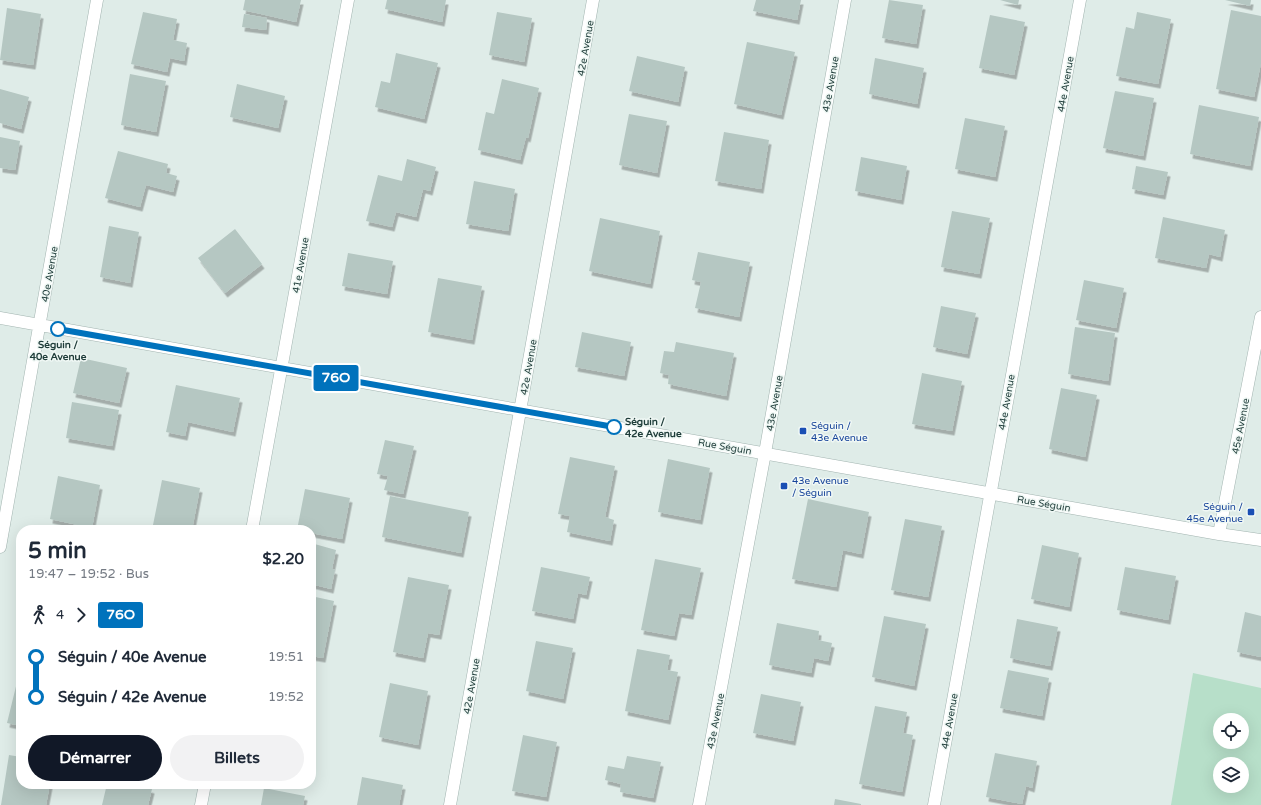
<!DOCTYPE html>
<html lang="fr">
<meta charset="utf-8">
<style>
body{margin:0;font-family:"Varela Round",sans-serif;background:#f2f2f3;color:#1f2937;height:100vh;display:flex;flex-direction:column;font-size:15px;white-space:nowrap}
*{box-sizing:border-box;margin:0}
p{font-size:13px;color:#747a83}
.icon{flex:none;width:22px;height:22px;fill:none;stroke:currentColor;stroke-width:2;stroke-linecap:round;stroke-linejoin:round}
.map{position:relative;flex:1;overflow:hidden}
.panel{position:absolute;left:16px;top:525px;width:300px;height:264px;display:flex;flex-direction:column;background:#fff;border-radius:16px;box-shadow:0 4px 16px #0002}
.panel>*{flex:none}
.badge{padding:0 8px;border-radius:3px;font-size:14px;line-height:26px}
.controls{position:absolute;left:1213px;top:713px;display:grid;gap:8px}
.controls a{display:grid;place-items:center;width:36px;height:36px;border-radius:50%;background:#fff;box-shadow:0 4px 16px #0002;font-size:20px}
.map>.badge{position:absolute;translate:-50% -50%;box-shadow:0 0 0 2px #fff}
.legs{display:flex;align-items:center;gap:6px;height:44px;padding:0 12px;font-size:13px}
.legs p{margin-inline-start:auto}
.headline{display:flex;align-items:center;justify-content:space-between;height:68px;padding:0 12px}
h1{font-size:22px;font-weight:800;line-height:30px}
.primary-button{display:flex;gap:8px;margin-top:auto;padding:8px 12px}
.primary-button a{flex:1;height:46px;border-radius:24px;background:#111827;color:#fff;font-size:16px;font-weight:800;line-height:46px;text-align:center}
.primary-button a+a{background:#f2f2f3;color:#1f2937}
ul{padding:0 12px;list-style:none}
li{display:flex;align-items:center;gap:14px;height:40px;font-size:15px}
li i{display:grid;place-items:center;width:6px;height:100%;margin:0 5px;background:currentColor}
li i::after{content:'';width:10px;height:10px;margin:-5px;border:3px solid;border-radius:50%;background:#fff}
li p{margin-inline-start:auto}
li:first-child i{background:linear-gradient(#0000 50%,currentColor 0)}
li:last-child i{background:linear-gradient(currentColor 50%,#0000 0)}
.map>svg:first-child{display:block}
</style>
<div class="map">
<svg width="1261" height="805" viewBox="0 0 1261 805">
<defs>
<filter id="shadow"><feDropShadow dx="2.5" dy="4.5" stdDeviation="0" flood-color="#0004"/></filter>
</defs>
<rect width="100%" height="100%" fill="#dfece8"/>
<path fill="#b7dfc9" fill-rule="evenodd" d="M 1193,673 L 1261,688 L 1261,805 L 1171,805 ZM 1220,720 L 1242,720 L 1242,742 L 1220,742 ZM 1220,764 L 1242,764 L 1242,786 L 1220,786 Z"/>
<path fill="#b5c7c2" filter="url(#shadow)" d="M 245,0 L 301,0 L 296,22 L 243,10 Z
M 387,0 L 446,0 L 442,22 L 385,9 Z
M 756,0 L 801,0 L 797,20 L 753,11 Z
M 889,0 L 923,5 L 916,44 L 882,38 Z
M 1000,0 L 1019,0 L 1018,5 Z
M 1225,0 L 1251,0 L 1250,6 Z
M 7,8 L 41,14 L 33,65 L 0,60 Z
M 1231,10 L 1261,16 L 1261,63 L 1254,97 L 1216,89 Z
M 143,12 L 177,19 L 173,40 L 187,43 L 184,61 L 170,58 L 167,72 L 131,64 Z
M 497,12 L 532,18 L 524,62 L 489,55 Z
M 1137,12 L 1171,19 L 1158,84 L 1116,76 L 1126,27 L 1134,29 Z
M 244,14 L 267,18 L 266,30 L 242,27 Z
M 990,15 L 1025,22 L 1014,75 L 979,68 Z
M 747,42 L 795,52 L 781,115 L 734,104 Z
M 396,53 L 438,63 L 424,119 L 375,107 L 381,81 L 390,83 Z
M 637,56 L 685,67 L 678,102 L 629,91 Z
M 875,58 L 924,68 L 917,104 L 869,94 Z
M 130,74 L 166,81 L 156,132 L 121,125 Z
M 502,79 L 539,88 L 528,138 L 526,137 L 520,160 L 478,150 L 486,112 L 494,114 Z
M 237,84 L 285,96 L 278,128 L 230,117 Z
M 0,89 L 29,97 L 21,129 L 0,123 Z
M 1115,91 L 1154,98 L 1143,156 L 1103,148 Z
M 1199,105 L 1259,117 L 1250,166 L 1190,154 Z
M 629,114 L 667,121 L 657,173 L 619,165 Z
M 965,118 L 1005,126 L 995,177 L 955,169 Z
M 724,132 L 769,140 L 761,189 L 715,181 Z
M 0,137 L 20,141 L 15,170 L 0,168 Z
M 118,151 L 168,164 L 166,173 L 177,176 L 173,192 L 146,185 L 140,207 L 105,198 Z
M 861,157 L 907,166 L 901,200 L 855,191 Z
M 407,159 L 436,167 L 430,191 L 423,189 L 416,217 L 396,212 L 392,227 L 366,221 L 378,175 L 402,181 Z
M 1136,166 L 1168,172 L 1163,195 L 1132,189 Z
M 474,181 L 515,189 L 508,231 L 466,224 Z
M 952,211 L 990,218 L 979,274 L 941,267 Z
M 1163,217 L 1225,230 L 1220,257 L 1209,254 L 1206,268 L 1155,258 Z
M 600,218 L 660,231 L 650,284 L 589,271 Z
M 109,226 L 139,232 L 130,283 L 100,277 Z
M 235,229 L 262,264 L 225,293 L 198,258 Z
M 698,252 L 750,262 L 739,317 L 695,308 L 701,282 L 692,280 Z
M 348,253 L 393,261 L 387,294 L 342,286 Z
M 438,278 L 482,286 L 472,340 L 428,332 Z
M 1084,280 L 1124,288 L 1116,328 L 1076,320 Z
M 941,306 L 976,313 L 967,354 L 933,347 Z
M 1075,327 L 1115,333 L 1108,381 L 1068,374 Z
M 582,332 L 631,342 L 624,376 L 575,367 Z
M 676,342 L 734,353 L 726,396 L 668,384 L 669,375 L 660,373 L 664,351 L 674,352 Z
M 81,358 L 127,368 L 119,403 L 73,393 Z
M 922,373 L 962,381 L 952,431 L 912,424 Z
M 176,385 L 240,398 L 233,432 L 188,422 L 185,436 L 166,432 Z
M 1061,388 L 1097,395 L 1085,457 L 1049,449 Z
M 72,402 L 119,410 L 112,446 L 66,438 Z
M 385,440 L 414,446 L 403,494 L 384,490 L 388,476 L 377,474 Z
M 570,457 L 615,466 L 605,517 L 614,520 L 610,541 L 567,532 L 570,516 L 558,514 Z
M 668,459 L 710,468 L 700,520 L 658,512 Z
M 58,476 L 100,485 L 92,528 L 50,519 Z
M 162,480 L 200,488 L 192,530 L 152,530 Z
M 305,489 L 350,498 L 342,539 L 311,533 L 311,530 L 297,530 Z
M 390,496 L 469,512 L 461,553 L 382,537 Z
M 808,499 L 869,512 L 861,554 L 843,550 L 836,587 L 792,579 Z
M 905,519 L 942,526 L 928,597 L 891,590 Z
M 311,543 L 336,550 L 332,569 L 335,570 L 331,589 L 311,584 Z
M 1042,545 L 1079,553 L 1069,607 L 1031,599 Z
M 655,559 L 701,568 L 691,615 L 679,613 L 674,636 L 641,630 Z
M 541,567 L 590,577 L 586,595 L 578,593 L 573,619 L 532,611 Z
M 1125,567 L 1176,576 L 1168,620 L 1117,610 Z
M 408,577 L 449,585 L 439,635 L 428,633 L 423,658 L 393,652 Z
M 311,596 L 334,601 L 323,658 L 311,656 Z
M 1245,612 L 1261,616 L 1261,657 L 1237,652 Z
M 884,616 L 926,624 L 914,686 L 872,677 Z
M 1017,619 L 1058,627 L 1050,666 L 1010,658 Z
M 777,623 L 819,631 L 818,640 L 832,643 L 828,661 L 814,658 L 811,673 L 769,665 Z
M 536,641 L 573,648 L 563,699 L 526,691 Z
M 637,649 L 670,655 L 667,670 L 678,672 L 668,720 L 625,711 Z
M 20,670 L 21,670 L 21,726 L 7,723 Z
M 1008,670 L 1049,678 L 1042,716 L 1000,708 Z
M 390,683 L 428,691 L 418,745 L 379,737 Z
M 761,694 L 801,702 L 793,741 L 753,733 Z
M 875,706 L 907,712 L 903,733 L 913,735 L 902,792 L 859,784 Z
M 523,735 L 557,742 L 546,797 L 512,791 Z
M 995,753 L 1037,761 L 1032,788 L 1026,786 L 1022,804 L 986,797 Z
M 9,755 L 21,757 L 21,784 L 50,784 L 46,805 L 1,805 Z
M 627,756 L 661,762 L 653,798 L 620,792 L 621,784 L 605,780 L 608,766 L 624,769 Z
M 362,777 L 403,785 L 399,805 L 357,805 Z
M 107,784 L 133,784 L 152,789 L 148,805 L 102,805 Z
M 264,788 L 305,796 L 303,805 L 261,805 Z
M 835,799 L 861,804 L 861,805 L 834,805 Z"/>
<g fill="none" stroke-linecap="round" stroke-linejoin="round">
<g stroke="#a2b4b0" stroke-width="13">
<path id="minor" d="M 0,318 L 1219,534 L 1261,540
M 252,530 L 348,0
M 1219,534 L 1261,317
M 0,547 L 97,0
M 201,805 L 205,784
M 450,805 L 593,0
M 699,805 L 765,453 L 845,0
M 934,805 L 1080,0"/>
</g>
<use href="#minor" stroke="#fff" stroke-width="12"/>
</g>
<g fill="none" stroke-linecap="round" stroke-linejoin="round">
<g stroke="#fff" stroke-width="9">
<path id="line-1" d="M 58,329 L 614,427"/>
</g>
<use href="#line-1" stroke="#0072bc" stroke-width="6"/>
</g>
<g fill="#fff" stroke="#0072bc" stroke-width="2">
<circle cx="58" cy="329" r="7"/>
<circle cx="614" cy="427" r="7"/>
</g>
<g fill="#1a4fb4" stroke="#f0f8f5" stroke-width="1.5">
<rect x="799" y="427" width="8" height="8" rx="2"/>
<rect x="780" y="482" width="8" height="8" rx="2"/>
<rect x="1247" y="508" width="8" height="8" rx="2"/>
</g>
<g text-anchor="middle" stroke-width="3" stroke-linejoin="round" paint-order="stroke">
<g font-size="10" fill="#1f3d3a" stroke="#f0f8f5">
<text transform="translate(585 48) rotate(-80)" y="4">42e Avenue</text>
<text transform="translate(830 84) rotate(-80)" y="4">43e Avenue</text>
<text transform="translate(1065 84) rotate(-80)" y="4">44e Avenue</text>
<text transform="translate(300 265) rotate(-80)" y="4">41e Avenue</text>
<text transform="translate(49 274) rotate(-80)" y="4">40e Avenue</text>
<text transform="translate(528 367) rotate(-80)" y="4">42e Avenue</text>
<text transform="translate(1006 402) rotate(-80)" y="4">44e Avenue</text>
<text transform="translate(774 403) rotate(-80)" y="4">43e Avenue</text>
<text transform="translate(1240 426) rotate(-79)" y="4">45e Avenue</text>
<text transform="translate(725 446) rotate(10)" y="4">Rue Séguin</text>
<text transform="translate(1044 503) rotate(10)" y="4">Rue Séguin</text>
<text transform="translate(471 686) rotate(-80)" y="4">42e Avenue</text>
<text transform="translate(715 721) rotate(-79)" y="4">43e Avenue</text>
<text transform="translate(949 721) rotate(-80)" y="4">44e Avenue</text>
</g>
<g font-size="10" font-weight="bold" fill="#1f3d3a" stroke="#f0f8f5">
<text x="58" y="348">Séguin /<tspan x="58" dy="12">40e Avenue</tspan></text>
<text x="625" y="425" text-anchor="start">Séguin /<tspan x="625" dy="12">42e Avenue</tspan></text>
</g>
<g font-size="10" fill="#164399" stroke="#f0f8f5" text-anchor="start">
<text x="811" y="429">Séguin /<tspan x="811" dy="12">43e Avenue</tspan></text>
<text x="792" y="484">43e Avenue<tspan x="792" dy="12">/ Séguin</tspan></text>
<text x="1243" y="510" text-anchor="end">Séguin /<tspan x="1243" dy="12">45e Avenue</tspan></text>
</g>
</g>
</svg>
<div class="controls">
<a><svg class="icon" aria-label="locate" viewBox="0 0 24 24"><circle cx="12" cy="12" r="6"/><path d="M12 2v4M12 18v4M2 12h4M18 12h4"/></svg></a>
<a><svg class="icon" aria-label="layers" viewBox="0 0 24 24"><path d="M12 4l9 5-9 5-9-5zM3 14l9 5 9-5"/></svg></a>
</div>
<b class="badge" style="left:336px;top:378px;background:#0072bc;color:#fff">76O</b>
<section class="panel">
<div class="headline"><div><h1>5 min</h1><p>19:47 – 19:52 · Bus</p></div><b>$2.20</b></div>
<div class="legs"><svg class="icon" aria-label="walk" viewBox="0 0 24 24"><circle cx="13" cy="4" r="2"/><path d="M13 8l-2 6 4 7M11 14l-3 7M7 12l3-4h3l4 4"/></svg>4<svg class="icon" aria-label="forward" viewBox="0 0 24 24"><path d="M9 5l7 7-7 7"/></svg><b class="badge" style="background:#0072bc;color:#fff">76O</b></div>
<ul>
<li><i style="color:#0072bc"></i><b>Séguin / 40e Avenue</b><p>19:51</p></li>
<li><i style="color:#0072bc"></i><b>Séguin / 42e Avenue</b><p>19:52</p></li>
</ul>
<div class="primary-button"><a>Démarrer</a><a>Billets</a></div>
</section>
</div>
